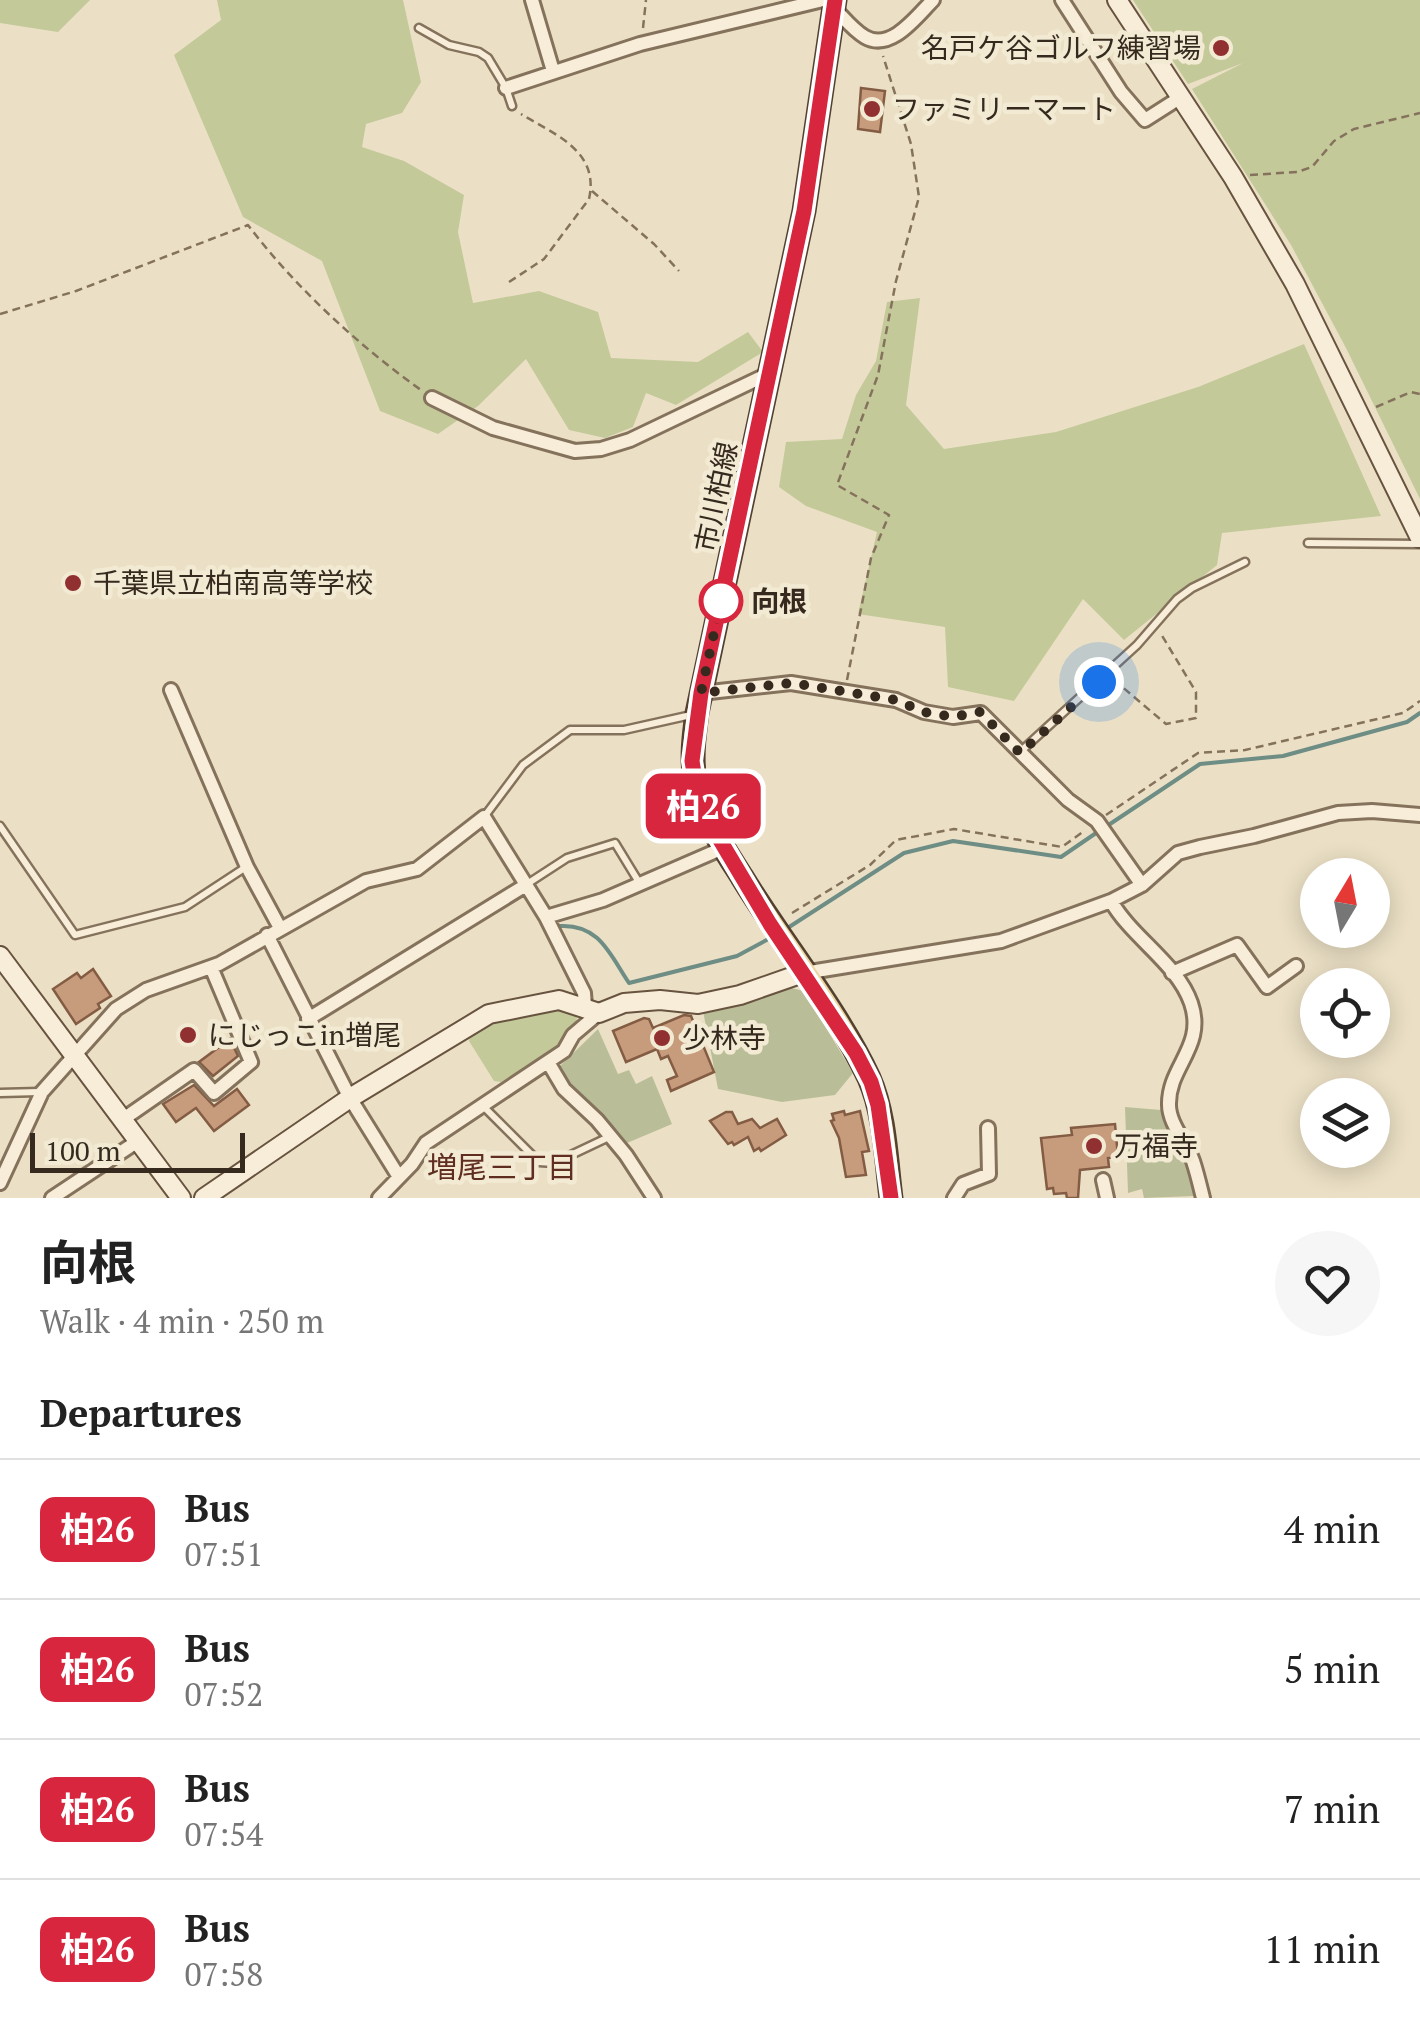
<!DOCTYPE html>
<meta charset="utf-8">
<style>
body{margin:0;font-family:"PT Serif","Noto Sans JP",serif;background:#f6f6f6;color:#222;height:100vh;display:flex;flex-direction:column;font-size:38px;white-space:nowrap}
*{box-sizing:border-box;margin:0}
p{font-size:32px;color:#767676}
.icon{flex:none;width:55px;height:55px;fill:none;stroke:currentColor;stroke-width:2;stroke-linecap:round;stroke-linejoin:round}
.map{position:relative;height:1198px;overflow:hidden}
.side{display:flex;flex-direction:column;background:#fff;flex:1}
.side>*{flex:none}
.badge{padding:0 20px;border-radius:15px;font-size:35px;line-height:65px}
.needle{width:65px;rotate:10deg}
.fabs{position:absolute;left:1300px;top:858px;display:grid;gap:20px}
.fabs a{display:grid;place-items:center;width:90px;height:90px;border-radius:50%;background:#fff;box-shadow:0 5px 25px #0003;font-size:50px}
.scale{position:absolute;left:30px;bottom:25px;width:215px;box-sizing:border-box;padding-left:10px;border:5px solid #362a1f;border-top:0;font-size:28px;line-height:35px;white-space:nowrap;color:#362a1f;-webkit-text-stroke:8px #f3ead4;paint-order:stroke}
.you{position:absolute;width:50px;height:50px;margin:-25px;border:8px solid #fff;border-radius:50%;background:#1a73e8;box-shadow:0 0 0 15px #1a73e833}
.map>.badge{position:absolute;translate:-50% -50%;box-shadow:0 0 0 5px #fff}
h2{padding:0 40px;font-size:38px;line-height:90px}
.round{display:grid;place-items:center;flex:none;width:105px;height:105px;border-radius:52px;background:#f6f6f6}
.headline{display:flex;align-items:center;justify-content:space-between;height:170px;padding:0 40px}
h1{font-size:48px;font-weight:700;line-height:75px}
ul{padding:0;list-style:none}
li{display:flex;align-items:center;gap:30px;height:140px;padding:0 40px;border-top:2px solid #e0e0e0}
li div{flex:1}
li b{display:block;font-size:38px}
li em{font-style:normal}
li .badge{min-width:110px;font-weight:700;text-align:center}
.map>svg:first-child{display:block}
</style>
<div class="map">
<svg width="1420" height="1198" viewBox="0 0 1420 1198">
<rect width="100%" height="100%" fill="#ebe0c5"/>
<path fill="#c3c999" d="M 0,0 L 90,0 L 58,32 L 0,23 Z
M 217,0 L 403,0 L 421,82 L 402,113 L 366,124 L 362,147 L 404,161 L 464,195 L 458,232 L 473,303 L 539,291 L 598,312 L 611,358 L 698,362 L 748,332 L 763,352 L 676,405 L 646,393 L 633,427 L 605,438 L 569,430 L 526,359 L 478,406 L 438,434 L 380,411 L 322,261 L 243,217 L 174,55 L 221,20 Z
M 1133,0 L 1420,0 L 1420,499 L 1346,348 L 1291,245 L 1192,89 L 1243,63 L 1188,84 Z
M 920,298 L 906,405 L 944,449 L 1056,432 L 1198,387 L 1304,344 L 1381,516 L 1222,533 L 1217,565 L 1124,640 L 1083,599 L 1014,701 L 948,687 L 945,627 L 858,614 L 877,532 L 806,506 L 779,487 L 786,442 L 842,439 L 856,395 L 876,361 L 887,302 Z
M 559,1009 L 578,1012 C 576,1043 526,1067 501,1082 L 494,1081 L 469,1041 L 471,1034 L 498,1022 Z"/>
<path fill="#babe98" d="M 787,987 L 804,991 L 853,1073 L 835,1095 L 782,1102 L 718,1089 L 703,1011 Z
M 598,1029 L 618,1074 L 629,1070 L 636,1084 L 652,1076 L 672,1124 L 627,1143 L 568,1085 L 558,1068 Z
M 1125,1107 L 1161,1110 L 1186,1159 L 1194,1196 L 1144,1198 L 1142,1189 L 1128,1193 Z"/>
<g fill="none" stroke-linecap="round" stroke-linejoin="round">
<path stroke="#6e8d85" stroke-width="4" d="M 1107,826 L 1200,764 L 1283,756 L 1407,722 L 1420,713
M 560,926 C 600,924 610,955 629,983 L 737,956 L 774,936
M 786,929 L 904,853 L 953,841 L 1061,857 L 1099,831"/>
</g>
<path fill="#c79c7d" stroke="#835c43" stroke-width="2.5" d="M 861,88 L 885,91 L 880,132 L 858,129 Z
M 93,969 L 111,996 L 98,1004 L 100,1008 L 76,1024 L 53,989 L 77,973 L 81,978 Z
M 684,1015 L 691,1016 L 714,1072 L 671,1091 L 667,1080 L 677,1076 L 668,1056 L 661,1059 L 657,1049 L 626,1062 L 613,1031 L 644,1018 L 649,1019 L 653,1028 Z
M 230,1039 L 238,1056 L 213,1076 L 199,1062 Z
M 194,1085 L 214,1106 L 237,1089 L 249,1105 L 214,1131 L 196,1108 L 176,1122 L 163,1104 Z
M 844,1111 L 845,1115 L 860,1111 L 869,1151 L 862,1152 L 866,1175 L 846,1177 L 839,1138 L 831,1121 L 834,1120 L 832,1114 Z
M 726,1112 L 732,1112 L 738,1124 L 752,1119 L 760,1128 L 777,1119 L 786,1135 L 761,1151 L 759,1148 L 754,1151 L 748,1137 L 734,1145 L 732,1142 L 728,1144 L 710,1121 Z
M 1115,1124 L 1118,1157 L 1108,1158 L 1109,1167 L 1080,1170 L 1078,1198 L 1067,1198 L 1066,1193 L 1054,1194 L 1053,1188 L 1047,1189 L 1041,1138 L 1072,1135 L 1071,1128 Z"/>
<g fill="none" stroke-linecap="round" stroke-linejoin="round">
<g stroke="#85725c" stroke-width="11">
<path id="lane" d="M 419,28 L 449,45 L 479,52 L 488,58 L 506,88 L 512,106
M 1308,543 L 1420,544
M 1020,752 L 1137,645 L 1177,599 L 1192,588 L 1245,562
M 484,817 L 523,765 L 570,730 L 624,730 L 691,715
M 0,826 L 75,935 L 185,907 L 246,867
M 527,884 L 567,858 L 615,843 L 640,884
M 0,1093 L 39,1092
M 484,1107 L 539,1162 L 554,1163 L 611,1136"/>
</g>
<g stroke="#85725c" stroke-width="18">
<path id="street" d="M 532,0 L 553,71
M 1062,0 L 1121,92 L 1145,120 L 1181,97
M 834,8 C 843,17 853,30 865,37 C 891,52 917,16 933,0
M 506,88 L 640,44 L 823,0
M 432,398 L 493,428 L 575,451 L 601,449 L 630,440 L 770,373
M 171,690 L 247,867 L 280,928
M 701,693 L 791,683 L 896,700 L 924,712 L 953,717 L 981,713 L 1068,800 L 1097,821 L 1142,885
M 1111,901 C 1132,938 1177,963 1191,1003 C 1206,1047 1168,1066 1169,1105 C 1169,1124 1187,1143 1193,1161 C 1197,1173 1200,1186 1203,1198
M 546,917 L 603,900 L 723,848
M 267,935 L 350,1098 L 399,1177
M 804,973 L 1001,941 L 1111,901 L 1142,885 L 1178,853 L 1200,847 L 1254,836 L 1338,813 L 1372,811 L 1420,815
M 1172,973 L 1237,945 L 1267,987 L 1296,966
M 308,1019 L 526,885
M 548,1062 L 564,1089 L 597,1120 L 626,1155 L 654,1198
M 122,1120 L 194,1070 L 214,1093 L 251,1062 L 211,967
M 1103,1180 L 1107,1198
M 0,1183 L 42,1092 L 116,1009 L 146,990 L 219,964 L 366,881 L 417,869 L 484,817 L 546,917 L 584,993 L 585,1006
M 52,1198 L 138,1141
M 379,1198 L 412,1164 L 426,1143 L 564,1051 L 573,1035 L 599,1013
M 954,1198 L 963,1184 L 989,1174 L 988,1128"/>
</g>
<g stroke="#67533f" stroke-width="22">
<path id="secondary" d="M 1117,0 L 1233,177 L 1295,284 L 1420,538
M 0,956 L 181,1198
M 204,1198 L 350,1098 L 489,1014 L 559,1000 L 599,1013 L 624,1003 L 660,1000 L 698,1004 L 740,995 L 803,973"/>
</g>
<g stroke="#534030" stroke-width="25">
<path id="primary" d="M 835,0 L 804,211 L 697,713 C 694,736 691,758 695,782 C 702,817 723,847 742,877 C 781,941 838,1011 869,1078 C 885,1114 886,1159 891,1198"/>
</g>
<path stroke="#85725c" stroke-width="2.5" stroke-dasharray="8 5" stroke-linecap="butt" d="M 643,28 L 646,0
M 1250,175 L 1297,172 L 1312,167 L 1334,141 L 1354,129 L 1420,113
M 592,191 L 654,244 L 679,271
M 509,282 L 544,259 L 589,199 C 600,150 553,134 521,114
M 0,314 L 76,291 L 248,225 C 294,286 359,346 421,390
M 1376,407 L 1411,392 L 1420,394
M 847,680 L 871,558 L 889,515 L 837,485 L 878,375 L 896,281 L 919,197 L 911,144 L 883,56
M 1114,680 L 1166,724 L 1196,718 L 1196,692 L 1161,634
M 1106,815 L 1198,753 L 1245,750 L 1403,713 L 1420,701
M 792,913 L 870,865 L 896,840 L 954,829 L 1062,847 L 1084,831"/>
<use href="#lane" stroke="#f7edd8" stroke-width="6"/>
<use href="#street" stroke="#f7edd8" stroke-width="12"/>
<use href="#secondary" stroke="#f7edd8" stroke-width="18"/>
<use href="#primary" stroke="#ecd49f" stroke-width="20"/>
</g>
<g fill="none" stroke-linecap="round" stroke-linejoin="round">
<g stroke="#fff" stroke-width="22">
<path id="line" d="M 835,0 L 804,211 L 701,693 L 692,761 L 696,785 L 708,820 L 770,924 L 856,1053 L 871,1082 L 878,1105 L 891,1198"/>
</g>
<use href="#line" stroke="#d7263d" stroke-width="15"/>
<path stroke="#362a1f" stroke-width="10" stroke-dasharray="0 18" d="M 721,601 L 701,693 L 792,683 L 896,700 L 924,712 L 953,717 L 980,712 L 1020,753 L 1099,682"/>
</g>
<g fill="#913030" stroke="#f3ead4" stroke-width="4">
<circle cx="1221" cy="48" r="10"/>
<circle cx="872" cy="109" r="10"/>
<circle cx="73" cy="583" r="10"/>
<circle cx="188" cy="1035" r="10"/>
<circle cx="662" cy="1038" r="10"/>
<circle cx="1094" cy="1146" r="10"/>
</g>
<circle fill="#fff" stroke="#d7263d" stroke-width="5" cx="721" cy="601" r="20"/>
<g text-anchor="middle" stroke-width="9" stroke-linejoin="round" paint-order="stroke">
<g font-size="28" fill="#362a1f" stroke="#f3ead4" text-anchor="start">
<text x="1201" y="58" text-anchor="end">名戸ケ谷ゴルフ練習場</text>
<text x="892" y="119">ファミリーマート</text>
<text x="93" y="593">千葉県立柏南高等学校</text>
<text x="208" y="1045">にじっこin増尾</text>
<text x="682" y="1048">少林寺</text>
<text x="1114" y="1156">万福寺</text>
</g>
<g font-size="28" fill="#362a1f" stroke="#f3ead4">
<text transform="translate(716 497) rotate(-78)" y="10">市川柏線</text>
</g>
<g font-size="28" font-weight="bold" fill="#362a1f" stroke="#f3ead4" text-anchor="start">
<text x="751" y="611">向根</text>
</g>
<g font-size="30" fill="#602e21" stroke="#f3ead4">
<text x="502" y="1178">増尾三丁目</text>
</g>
</g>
</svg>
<div class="fabs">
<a><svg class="needle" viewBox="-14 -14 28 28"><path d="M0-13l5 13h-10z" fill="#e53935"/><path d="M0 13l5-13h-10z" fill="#767676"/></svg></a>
<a><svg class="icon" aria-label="locate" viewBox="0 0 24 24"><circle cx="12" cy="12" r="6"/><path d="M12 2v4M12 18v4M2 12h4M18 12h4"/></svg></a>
<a><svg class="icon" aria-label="layers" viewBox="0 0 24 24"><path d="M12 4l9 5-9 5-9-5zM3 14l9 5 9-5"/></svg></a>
</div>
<div class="scale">100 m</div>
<div class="you" style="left:1099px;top:682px"></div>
<b class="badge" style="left:703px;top:806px;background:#d7263d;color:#fff">柏26</b>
</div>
<section class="side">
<div class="headline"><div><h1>向根</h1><p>Walk · 4 min · 250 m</p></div><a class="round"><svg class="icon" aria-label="heart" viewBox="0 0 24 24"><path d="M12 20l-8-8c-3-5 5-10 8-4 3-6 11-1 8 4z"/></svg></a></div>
<h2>Departures</h2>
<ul>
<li><span class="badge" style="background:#d7263d;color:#fff">柏26</span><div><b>Bus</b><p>07:51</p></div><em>4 min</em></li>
<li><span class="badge" style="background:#d7263d;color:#fff">柏26</span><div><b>Bus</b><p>07:52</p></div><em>5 min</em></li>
<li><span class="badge" style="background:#d7263d;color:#fff">柏26</span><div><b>Bus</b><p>07:54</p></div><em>7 min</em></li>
<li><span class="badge" style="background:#d7263d;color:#fff">柏26</span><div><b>Bus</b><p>07:58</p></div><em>11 min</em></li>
</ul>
</section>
